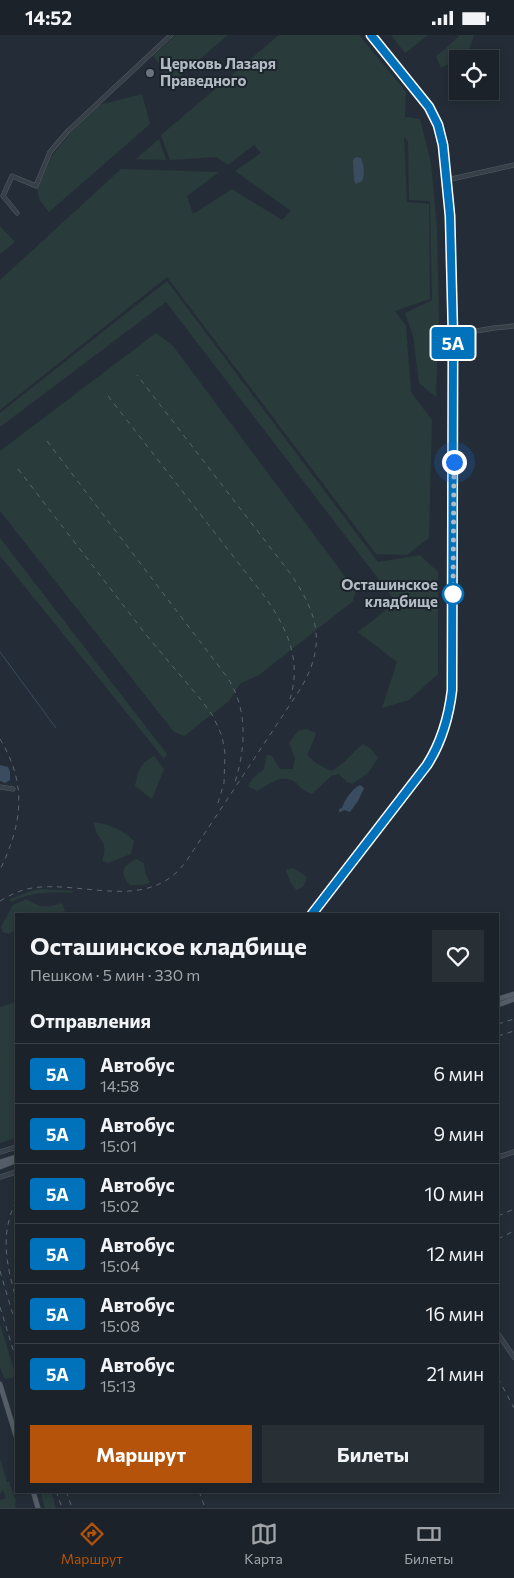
<!DOCTYPE html>
<html lang="ru">
<meta charset="utf-8">
<style>
body{margin:0;font-family:Commissioner,sans-serif;background:#282f35;color:#f1f3f6;height:100vh;display:flex;flex-direction:column;font-size:19px;white-space:nowrap}
*{box-sizing:border-box;margin:0}
p{font-size:16px;color:#a0a4a8}
.icon{flex:none;width:28px;height:28px;fill:none;stroke:currentColor;stroke-width:2;stroke-linecap:round;stroke-linejoin:round}
.map{position:relative;flex:1;overflow:hidden}
.details{position:absolute;left:15px;top:878px;width:484px;height:580px;display:flex;flex-direction:column;background:#1b2229;border-radius:0px;box-shadow:0 2px 8px #0003,0 0 0 1px #393f46}
.details>*{flex:none}
.badge{padding:0 10px;border-radius:4px;font-size:18px;line-height:32px}
.buttons{position:absolute;left:449px;top:15px;display:grid;gap:10px}
.buttons a{display:grid;place-items:center;width:50px;height:50px;border-radius:0px;background:#1b2229;box-shadow:0 2px 8px #0003,0 0 0 1px #393f46;font-size:25px}
.you{position:absolute;width:25px;height:25px;margin:-12px;border:4px solid #fff;border-radius:50%;background:#1a73e8;box-shadow:0 0 0 8px #1a73e833}
.map>.badge{position:absolute;translate:-50% -50%;box-shadow:0 0 0 2px #fff}
h2{padding:0 15px;font-size:19px;line-height:45px}
.round{display:grid;place-items:center;flex:none;width:52px;height:52px;border-radius:0px;background:#282f35}
.headline{display:flex;align-items:center;justify-content:space-between;height:85px;padding:0 15px}
h1{font-size:24px;font-weight:700;line-height:38px}
.action{display:flex;gap:10px;margin-top:auto;padding:10px 15px}
.action a{flex:1;height:58px;border-radius:0px;background:#b45309;color:#fff;font-size:20px;font-weight:700;line-height:58px;text-align:center}
.action a+a{background:#282f35;color:#f1f3f6}
ul{padding:0;list-style:none}
li{display:flex;align-items:center;gap:15px;height:60px;padding:0 15px;border-top:1px solid #393f46}
li div{flex:1}
li b{display:block;font-size:19px}
li em{font-style:normal}
li .badge{min-width:55px;font-weight:700;text-align:center}
.status{display:flex;justify-content:space-between;align-items:center;height:35px;padding:0 25px;background:#1b2229;direction:ltr}
.status svg{height:14px;fill:currentColor}
.dock{display:flex;justify-content:space-around;align-items:center;height:70px;border-top:1px solid #393f46;background:#1b2229;font-size:14px;color:#a0a4a8}
.dock a{display:grid;justify-items:center;gap:2px}
.dock .on{color:#b45309}
.map>svg:first-child{display:block}
</style>
<div class="status"><b>14:52</b><svg viewBox="0 0 49 12"><path d="M0 12V9h3v3zM5 12V6h3v6zM10 12V3h3v9zM15 12V0h3v12zM26 1h20v11H26zM47 4h2v5h-2z"/></svg></div>
<div class="map">
<svg width="514" height="1473" viewBox="0 0 514 1473">
<rect width="100%" height="100%" fill="#242d37"/>
<path fill="#293b3a" d="M 176,0 L 228,0 L 173,47 L 153,21 Z
M 279,0 L 359,0 L 406,57 L 405,82 L 420,84 L 431,128 L 437,193 L 439,280 L 436,362 L 419,348 L 413,301 L 405,278 L 432,265 L 430,166 L 409,165 L 408,107 L 404,101 L 407,167 L 429,169 L 430,264 L 395,276 L 406,291 L 411,357 L 432,385 L 429,503 L 407,520 L 376,519 L 167,242 L 0,375 L 0,245 L 121,134 L 219,137 L 187,161 L 193,179 L 232,154 L 282,185 L 291,176 L 235,136 L 261,118 L 254,110 L 228,130 L 217,122 L 170,125 L 161,100 Z
M 391,0 L 428,0 L 405,18 Z
M 460,0 L 474,0 L 468,18 L 441,33 L 436,22 Z
M 142,59 L 150,89 L 49,177 L 39,164 L 37,154 L 52,121 L 72,96 L 99,70 Z
M 159,104 L 166,125 L 136,124 Z
M 0,191 L 15,207 L 0,219 Z
M 167,246 L 378,527 L 420,520 L 438,537 L 438,639 L 409,665 L 382,673 L 397,627 L 358,597 L 396,567 L 166,267 L 0,392 L 0,378 Z
M 156,298 L 173,311 L 356,556 L 353,566 L 259,640 L 241,648 L 229,666 L 184,701 L 174,697 L 0,476 L 0,416 Z
M 0,503 L 167,719 L 164,724 L 0,521 Z
M 307,694 L 316,698 L 313,707 L 307,720 L 316,728 L 331,736 C 347,728 350,719 363,709 L 371,714 L 378,723 L 369,737 L 352,749 L 347,747 L 339,739 L 331,741 L 312,759 C 303,756 302,753 295,747 C 282,738 268,750 257,756 L 248,751 L 253,743 L 264,734 L 267,720 L 272,721 L 280,734 L 293,734 L 295,723 L 289,708 L 298,696 Z
M 154,721 L 164,734 L 152,764 L 135,751 C 138,736 140,728 154,721 Z
M 94,787 C 109,789 123,795 134,806 L 131,819 L 108,828 L 102,826 C 110,801 95,807 94,787 Z
M 137,824 L 144,828 L 145,837 L 150,848 L 142,850 L 130,850 C 119,837 122,831 137,824 Z
M 293,833 L 307,842 L 303,852 L 296,855 L 290,847 L 286,835 Z
M 40,854 L 73,856 L 72,858 C 49,857 33,856 11,867 L 10,864 L 31,856 Z
M 26,864 C 40,873 46,873 62,868 L 65,876 L 60,879 L 16,879 L 16,895 L 9,899 L 3,897 L 1,892 L 13,870 Z
M 16,967 L 16,1103 L 0,1108 L 0,972 Z
M 0,1289 L 16,1341 L 16,1342 L 5,1344 L 0,1333 Z
M 0,1424 L 7,1447 L 9,1446 L 16,1467 L 15,1468 L 16,1473 L 0,1473 L 0,1465 L 6,1463 L 3,1455 L 0,1459 Z
M 40,1456 L 51,1456 L 56,1473 L 45,1473 Z"/>
<path fill="#3a4c5f" d="M 356,122 L 361,123 C 364,130 365,139 362,146 L 356,149 L 354,145 L 353,125 Z
M 0,730 L 8,732 L 10,737 L 10,745 L 5,748 L 0,746 Z
M 360,750 L 364,753 L 358,766 L 350,777 L 344,775 L 341,777 L 339,777 L 339,774 L 342,773 C 345,764 352,754 360,750 Z"/>
<g fill="none" stroke-linecap="round" stroke-linejoin="round">
<path stroke="#3a4c5f" stroke-width="1" d="M 0,617 L 56,693"/>
<g stroke="#555d66" stroke-width="5">
<path id="minor" d="M 447,145 L 514,130
M 17,178 L 3,161 L 12,141 L 36,151 L 50,117 L 68,96 L 171,0
M 453,300 L 494,293 L 514,291
M 0,752 L 13,754
M 312,879 L 427,731 C 441,708 449,681 452,655 L 453,300 L 450,181 L 443,110 L 438,90 L 429,72 L 371,0
M 0,1117 L 16,1112
M 498,1122 L 514,1117
M 0,1142 L 16,1137
M 498,1299 L 514,1322"/>
</g>
<g stroke="#404851" stroke-width="5.5">
<path id="major" d="M 498,964 L 514,959
M 498,970 L 514,964
M 0,1127 L 16,1122
M 0,1132 L 16,1126
M 0,1349 L 16,1401
M 33,1456 L 38,1473"/>
</g>
<use href="#minor" stroke="#373f48" stroke-width="4"/>
<use href="#major" stroke="#555e68" stroke-width="4.5"/>
<path stroke="#5b6670" stroke-width="1" stroke-dasharray="5 5" stroke-linecap="butt" d="M 108,361 L 265,562 C 287,593 302,625 290,664
M 47,406 L 227,642 C 248,673 246,712 235,747
M 18,434 L 147,601 L 202,666 L 213,681 L 222,701 L 225,718 L 224,748 L 217,771
M 0,704 C 28,750 22,789 0,835
M 0,866 C 10,860 20,855 32,853 C 83,845 150,879 187,825 L 299,656 C 327,611 319,580 290,538 L 137,340
M 498,989 L 514,984
M 498,1001 L 514,996
M 16,1166 C 0,1200 6,1227 16,1264
M 498,1181 L 514,1174
M 498,1204 L 514,1196
M 0,1236 L 16,1290
M 0,1272 L 16,1324
M 498,1343 L 514,1373
M 56,1456 L 62,1473
M 66,1456 L 72,1473
M 199,1456 L 205,1473"/>
</g>
<g fill="none" stroke-linecap="round" stroke-linejoin="round">
<g stroke="#fff" stroke-width="11">
<path id="line" d="M 312,879 L 427,730 C 441,708 449,681 452,655 L 453,300 L 450,181 L 443,110 L 438,90 L 429,72 L 371,0"/>
</g>
<use href="#line" stroke="#0072bc" stroke-width="8"/>
<path stroke="#b2bac4" stroke-width="5" stroke-dasharray="0 9" d="M 453,559 L 454,427"/>
</g>
<circle fill="#6b7280" stroke="#1c242c" stroke-width="2" cx="150" cy="38" r="5"/>
<circle fill="#fff" stroke="#0072bc" stroke-width="2.5" cx="453" cy="559" r="10"/>
<g text-anchor="middle" stroke-width="4" stroke-linejoin="round" paint-order="stroke">
<g font-size="15" font-weight="bold" fill="#b2bac4" stroke="#1c242c" text-anchor="start">
<text x="160" y="34">Церковь Лазаря<tspan x="160" dy="17">Праведного</tspan></text>
</g>
<g font-size="15" font-weight="bold" fill="#b2bac4" stroke="#1c242c" text-anchor="end">
<text x="438" y="555">Осташинское<tspan x="438" dy="17">кладбище</tspan></text>
</g>
</g>
</svg>
<div class="buttons">
<a><svg class="icon" aria-label="locate" viewBox="0 0 24 24"><circle cx="12" cy="12" r="6"/><path d="M12 2v4M12 18v4M2 12h4M18 12h4"/></svg></a>
</div>
<div class="you" style="left:454px;top:427px"></div>
<b class="badge" style="left:453px;top:308px;background:#0072bc;color:#fff">5А</b>
<section class="details">
<div class="headline"><div><h1>Осташинское кладбище</h1><p>Пешком · 5 мин · 330 m</p></div><a class="round"><svg class="icon" aria-label="heart" viewBox="0 0 24 24"><path d="M12 20l-8-8c-3-5 5-10 8-4 3-6 11-1 8 4z"/></svg></a></div>
<h2>Отправления</h2>
<ul>
<li><span class="badge" style="background:#0072bc;color:#fff">5А</span><div><b>Автобус</b><p>14:58</p></div><em>6 мин</em></li>
<li><span class="badge" style="background:#0072bc;color:#fff">5А</span><div><b>Автобус</b><p>15:01</p></div><em>9 мин</em></li>
<li><span class="badge" style="background:#0072bc;color:#fff">5А</span><div><b>Автобус</b><p>15:02</p></div><em>10 мин</em></li>
<li><span class="badge" style="background:#0072bc;color:#fff">5А</span><div><b>Автобус</b><p>15:04</p></div><em>12 мин</em></li>
<li><span class="badge" style="background:#0072bc;color:#fff">5А</span><div><b>Автобус</b><p>15:08</p></div><em>16 мин</em></li>
<li><span class="badge" style="background:#0072bc;color:#fff">5А</span><div><b>Автобус</b><p>15:13</p></div><em>21 мин</em></li>
</ul>
<div class="action"><a>Маршрут</a><a>Билеты</a></div>
</section>
</div>
<nav class="dock">
<a class="on"><svg class="icon" aria-label="directions" viewBox="0 0 24 24"><path d="M12 3l9 9-9 9-9-9zM9 14v-3h6M13 9l2 2-2 2"/></svg>Маршрут</a>
<a><svg class="icon" aria-label="map" viewBox="0 0 24 24"><path d="M3 6l6-2 6 2 6-2v14l-6 2-6-2-6 2zM9 4v14M15 6v14"/></svg>Карта</a>
<a><svg class="icon" aria-label="tickets" viewBox="0 0 24 24"><path d="M3 7h18v10H3zM15 7v10"/></svg>Билеты</a>
</nav>
